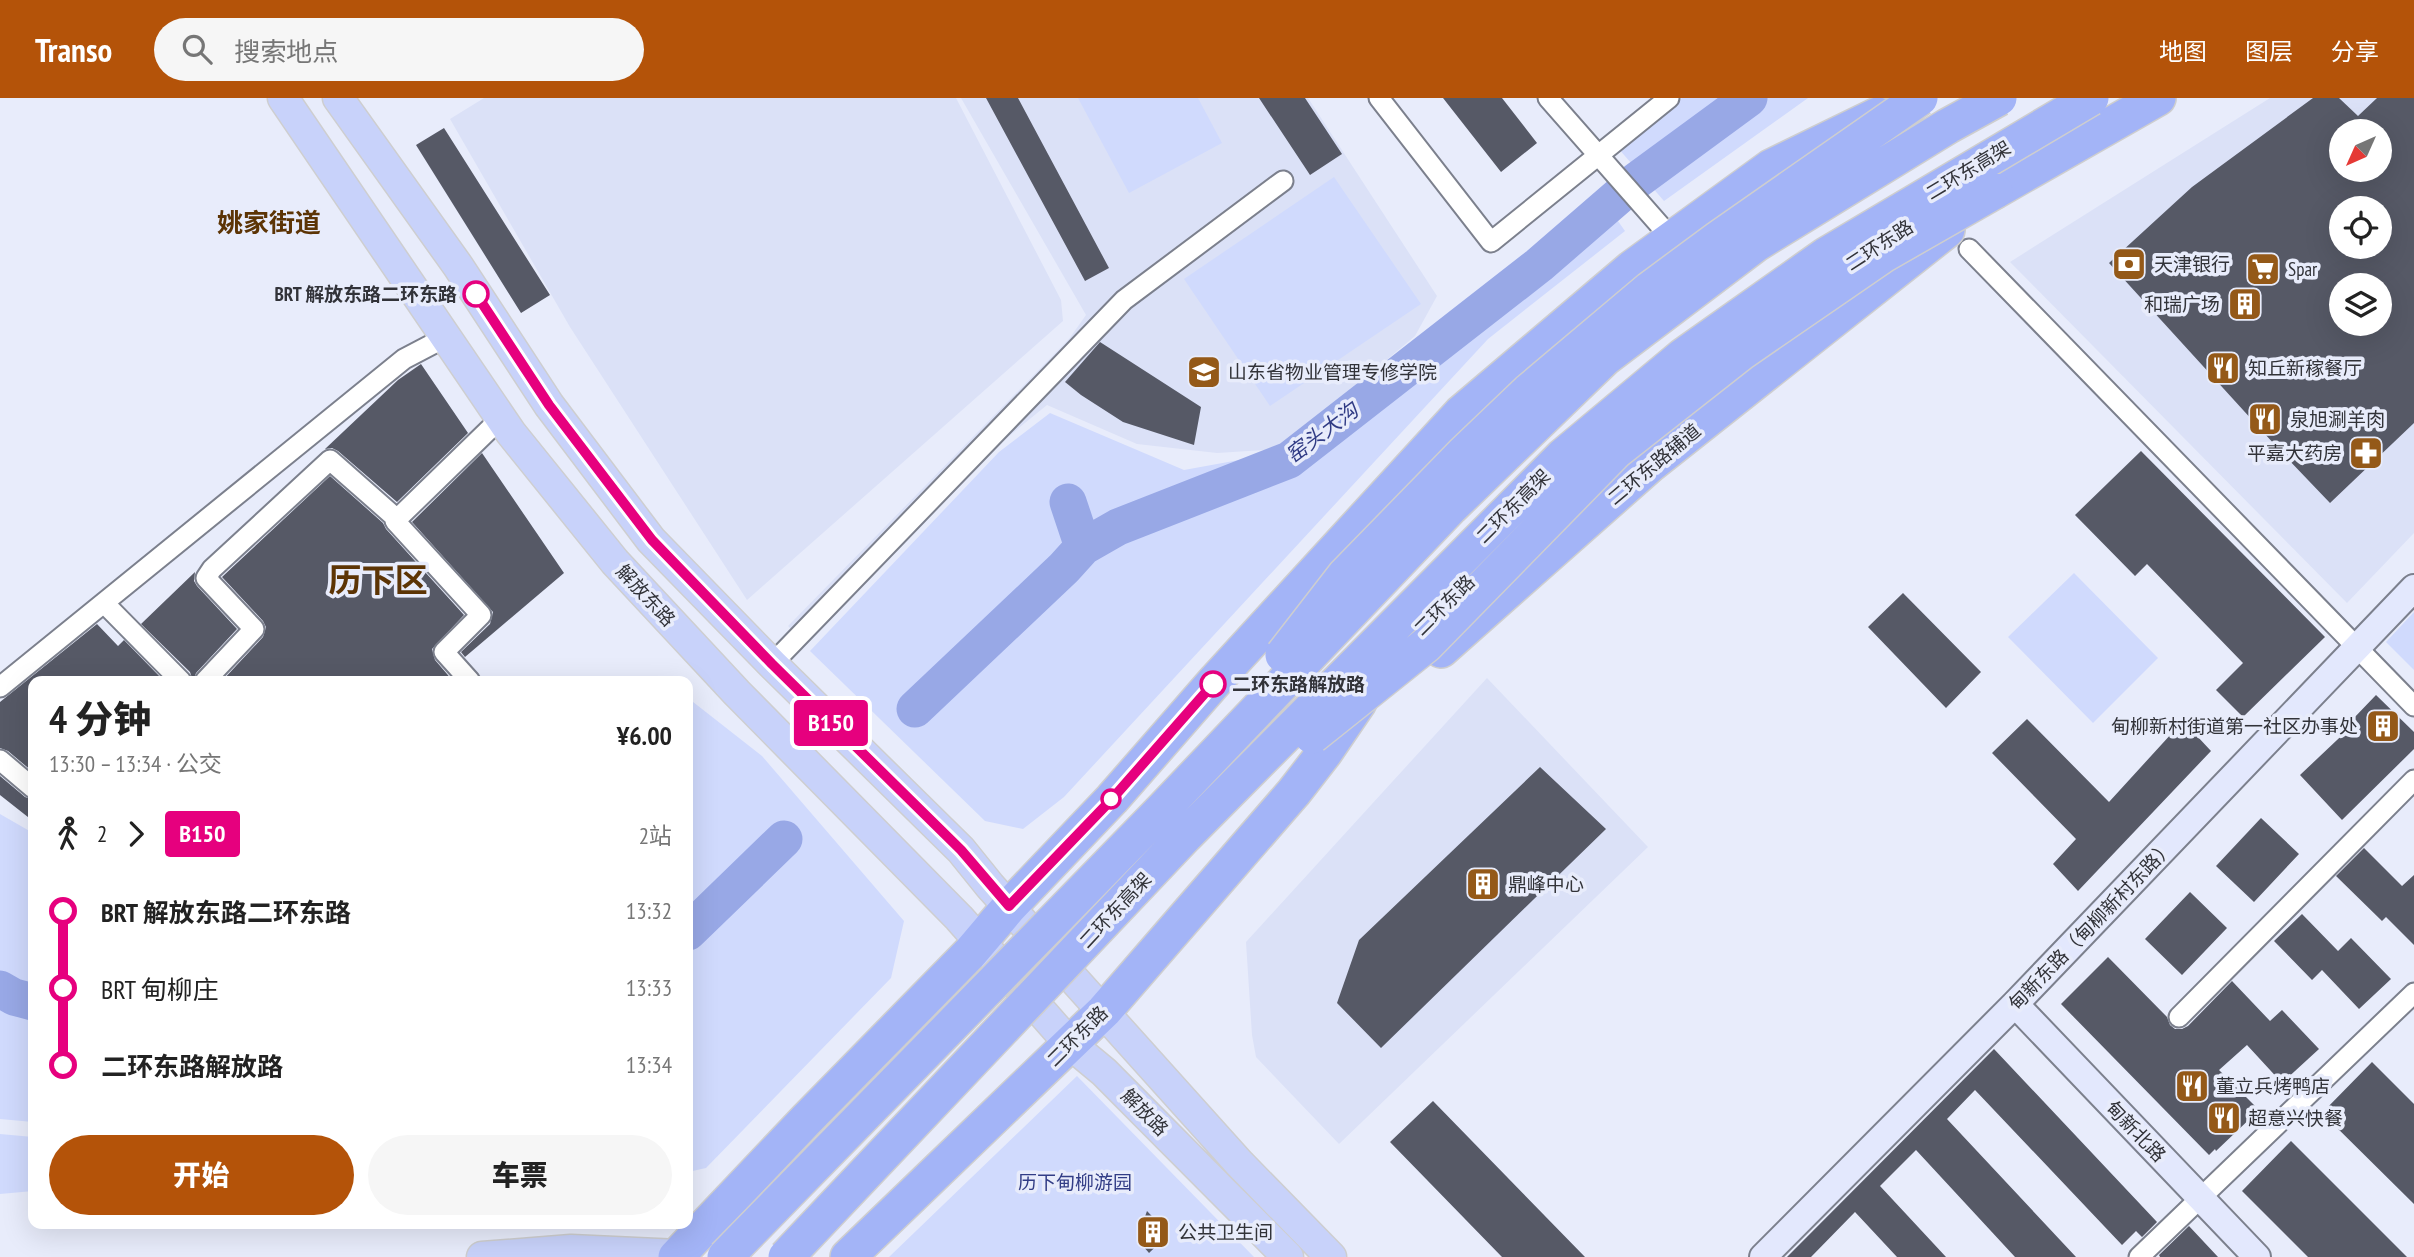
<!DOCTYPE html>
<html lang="zh">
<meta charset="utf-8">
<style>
body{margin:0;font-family:"PT Sans Narrow","Noto Sans SC",sans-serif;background:#f6f6f6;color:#222;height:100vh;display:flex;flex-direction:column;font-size:26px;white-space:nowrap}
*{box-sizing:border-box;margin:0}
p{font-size:23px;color:#767676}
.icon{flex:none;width:38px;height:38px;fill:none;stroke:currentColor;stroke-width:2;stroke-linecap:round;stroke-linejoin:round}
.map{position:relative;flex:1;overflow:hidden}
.drawer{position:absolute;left:28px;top:578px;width:665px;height:553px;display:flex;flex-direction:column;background:#fff;border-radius:14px;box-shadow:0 7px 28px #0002}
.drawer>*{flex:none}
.badge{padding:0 14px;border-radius:5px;font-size:24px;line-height:46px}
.needle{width:46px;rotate:225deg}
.tools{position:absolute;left:2329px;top:21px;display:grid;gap:14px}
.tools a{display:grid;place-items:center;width:63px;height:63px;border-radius:50%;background:#fff;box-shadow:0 7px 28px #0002;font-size:35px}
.map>.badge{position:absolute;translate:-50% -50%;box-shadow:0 0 0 4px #fff}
.legs{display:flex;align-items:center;gap:10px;height:77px;padding:0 21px;font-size:23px}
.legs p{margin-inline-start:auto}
.head{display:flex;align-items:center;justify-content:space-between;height:119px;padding:0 21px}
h1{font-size:38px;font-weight:800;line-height:52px}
.cta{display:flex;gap:14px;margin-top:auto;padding:14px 21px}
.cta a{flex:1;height:80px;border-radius:42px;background:#b45309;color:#fff;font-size:28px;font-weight:800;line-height:80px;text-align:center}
.cta a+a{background:#f6f6f6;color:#222}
ul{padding:0 21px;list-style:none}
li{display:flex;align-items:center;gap:24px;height:77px;font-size:26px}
li i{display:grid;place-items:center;width:10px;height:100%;margin:0 9px;background:currentColor}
li i::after{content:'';width:18px;height:18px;margin:-9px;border:5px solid;border-radius:50%;background:#fff}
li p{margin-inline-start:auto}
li:first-child i{background:linear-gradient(#0000 50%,currentColor 0)}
li:last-child i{background:linear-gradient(currentColor 50%,#0000 0)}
header{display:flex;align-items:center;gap:42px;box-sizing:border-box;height:98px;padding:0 35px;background:#b45309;color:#fff}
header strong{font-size:33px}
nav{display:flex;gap:38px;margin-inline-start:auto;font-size:24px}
.search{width:490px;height:63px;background:#f6f6f6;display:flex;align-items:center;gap:18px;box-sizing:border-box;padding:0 24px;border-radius:38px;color:#767676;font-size:26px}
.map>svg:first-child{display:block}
</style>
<header>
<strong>Transo</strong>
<div class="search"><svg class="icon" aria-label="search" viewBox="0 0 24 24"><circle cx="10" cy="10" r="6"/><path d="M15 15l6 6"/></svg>搜索地点</div>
<nav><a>地图</a><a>图层</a><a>分享</a></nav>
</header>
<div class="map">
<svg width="2414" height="1159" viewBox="0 0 2414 1159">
<rect width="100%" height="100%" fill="#e8ecfb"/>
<path fill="#dbe1f7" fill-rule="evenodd" d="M 484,0 L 956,0 L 1061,202 L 1063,223 L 747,502 L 570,229 L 450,21 Z
M 961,0 L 1308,0 L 1437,198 L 1415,238 L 1281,351 L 1217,355 L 1137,346 L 1047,307 L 998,347 L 806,546 L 788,528 L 1069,241 L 1086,217 Z
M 2270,0 L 2414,0 L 2414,435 L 2347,505 L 2010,164 ZM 2342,33 L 2380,33 L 2380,72 L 2342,72 ZM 2342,110 L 2380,110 L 2380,149 L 2342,149 ZM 2342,187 L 2380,187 L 2380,226 L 2342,226 Z
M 1487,580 L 1648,749 L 1339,1046 L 1256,959 L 1252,937 L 1246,844 Z"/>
<path fill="#d0dafd" d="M 1078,0 L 1198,0 L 1222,45 L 1129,95 Z
M 1682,0 L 1808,0 L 1664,103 L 1618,50 Z
M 1334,79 L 1421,206 L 1270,308 L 1184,181 Z
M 1601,99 L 1625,133 L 1488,241 L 1064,699 L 1023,731 L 985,723 L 810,553 L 999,354 L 1050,315 L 1184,372 L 1283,354 L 1296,371 Z
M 2074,475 L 2158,560 L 2093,625 L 2008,539 Z
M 2414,514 L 2414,572 L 2386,544 Z
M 688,600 L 762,658 L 904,823 L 891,880 L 706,1070 L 688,1074 Z
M 0,716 L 33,735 L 33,1024 L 0,1021 Z
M 1077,978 L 1254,1159 L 889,1159 Z
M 0,1036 L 33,1039 L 33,1093 L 0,1096 Z"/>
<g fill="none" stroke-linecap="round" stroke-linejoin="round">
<path stroke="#98a8e6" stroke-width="37" d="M 1068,404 L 1083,449
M 915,611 L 1064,470 L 1083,449 L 1118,429 L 1289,362 L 1539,167 L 1636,83 L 1749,0
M 688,834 L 784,741
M 0,891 L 14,899 L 33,904"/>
</g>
<path fill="#565966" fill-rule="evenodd" d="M 986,0 L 1018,0 L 1109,170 L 1085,183 Z
M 1259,0 L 1305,0 L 1342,56 L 1310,77 Z
M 1443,0 L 1502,0 L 1537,45 L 1501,74 Z
M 2313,0 L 2339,0 L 2358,18 L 2377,0 L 2414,0 L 2414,325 L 2330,405 L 2285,358 L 2109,165 L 2192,89 ZM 2342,33 L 2380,33 L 2380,72 L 2342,72 ZM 2342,110 L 2380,110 L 2380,149 L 2342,149 ZM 2342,187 L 2380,187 L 2380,226 L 2342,226 Z
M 444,30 L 550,197 L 521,215 L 416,47 Z
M 1100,244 L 1201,309 L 1194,347 L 1123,324 L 1081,297 L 1065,284 Z
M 421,266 L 468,335 L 397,404 L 338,353 L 332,350 L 325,351 L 398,282 Z
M 2141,353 L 2325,539 L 2243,619 L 2216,592 L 2243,565 L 2147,466 L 2135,478 L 2075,417 Z
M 482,355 L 564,475 L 465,559 L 461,554 L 490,526 L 493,514 L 412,424 Z
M 330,378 L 383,425 L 386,431 L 464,517 L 432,551 L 435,562 L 453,583 L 222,583 L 263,539 L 266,529 L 263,523 L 222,479 Z
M 195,474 L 194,483 L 197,488 L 237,531 L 196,575 L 193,583 L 190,574 L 141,526 Z
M 1903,495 L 1981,574 L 1946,610 L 1868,529 Z
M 97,526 L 118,548 L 124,542 L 164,583 L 33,583 L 33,674 L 8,653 L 0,650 L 0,604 Z
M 2376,597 L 2414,634 L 2414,651 L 2342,722 L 2300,677 L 2355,625 L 2352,622 Z
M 2027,621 L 2109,704 L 2183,623 L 2211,653 L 2078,793 L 2053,766 L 2076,741 L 1992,655 Z
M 1540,669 L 1606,731 L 1381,950 L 1337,905 L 1359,842 Z
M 0,678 L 25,699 L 33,702 L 33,723 L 0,697 Z
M 2261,720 L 2299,756 L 2254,804 L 2216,768 Z
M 2364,750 L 2402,788 L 2414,777 L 2414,847 L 2386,819 L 2382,823 L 2336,778 Z
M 2190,794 L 2227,830 L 2182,877 L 2145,841 Z
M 2302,816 L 2338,853 L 2351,840 L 2391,881 L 2359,911 L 2322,872 L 2312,882 L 2274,843 Z
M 2108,859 L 2167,919 L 2170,927 L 2175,931 L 2182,931 L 2188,928 L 2232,883 L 2270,923 L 2282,912 L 2319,951 L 2282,985 L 2247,947 L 2219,972 L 2257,1010 L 2255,1012 L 2257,1014 L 2216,1053 L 2215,1051 L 2209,1057 L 2061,906 Z
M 1994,951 L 2157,1124 L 2142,1139 L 2136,1133 L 2122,1147 L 1975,992 L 1947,1021 L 2076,1159 L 2015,1159 L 1916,1052 L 1880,1088 L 1946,1159 L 1897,1159 L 1855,1114 L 1811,1159 L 1787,1159 Z
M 2372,964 L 2414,1006 L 2414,1106 L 2322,1015 Z
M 1433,1003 L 1585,1159 L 1502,1159 L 1390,1044 Z
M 2291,1043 L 2407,1159 L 2308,1159 L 2242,1093 Z
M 1147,1113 L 1169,1136 L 1149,1155 L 1137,1141 Z
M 2189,1128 L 2218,1159 L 2160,1159 L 2159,1157 Z"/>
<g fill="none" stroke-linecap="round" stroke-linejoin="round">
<g stroke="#7c808d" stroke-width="23">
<path id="street" d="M 1379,0 L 1491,144 L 1669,0
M 1548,0 L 1672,141
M 1969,151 L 2414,608
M 104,505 L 181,583
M 772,566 L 1124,202 L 1283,83
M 205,583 L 254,531 L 206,480 L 212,471 L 330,362 L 397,421
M 470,583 L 444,554 L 481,517 L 395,423 L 501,320
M 0,589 L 404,261 L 446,239
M 0,662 L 33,690
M 2179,919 L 2414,682
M 2139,1159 L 2414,895"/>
</g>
<g stroke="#7c808d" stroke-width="30">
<path id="secondary" d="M 2015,906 L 2257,1159
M 1763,1159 L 2015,906 L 2414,490"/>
</g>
<g stroke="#cececf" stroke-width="33">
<path id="primary" d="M 283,0 L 511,335 L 615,464 L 737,595 L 959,820 L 1069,945 L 1104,974 L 1288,1159
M 338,0 L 458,168 L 549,307 L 651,442 L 772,566 L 961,752 L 990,788 L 1239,1065 L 1331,1159
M 482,1159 L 571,1152 L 679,1157 L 682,1159"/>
</g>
<g stroke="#cececf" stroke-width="38">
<path id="highway" d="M 1966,96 L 1995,93 L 2158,0
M 1441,552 L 1651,366 L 1947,132
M 676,1159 L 806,1022 L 970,855 L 1009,809 L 1112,701 L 1216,582 L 1461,315 L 1632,170 L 1771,69 L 1878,17
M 848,1159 L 1104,913 L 1294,694 L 1325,654 L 1359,604"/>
</g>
<use href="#street" stroke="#fff" stroke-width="19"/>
<use href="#secondary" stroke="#e3e8fd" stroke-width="26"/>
<use href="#primary" stroke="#c8d2fa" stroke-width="30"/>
<use href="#highway" stroke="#a3b4f7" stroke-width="35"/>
<g stroke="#cececf" stroke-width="38" stroke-linecap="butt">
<path id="highway-bridge" d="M 1283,557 L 1345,477 L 1463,356 L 1529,293 L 1650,191 L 1719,140 L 1920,0
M 1312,638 L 1426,547 L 1616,353 L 1742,254 L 1883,157 L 1995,93
M 725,1159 L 1162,712 L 1451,409 L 1605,260 L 1756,146 L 1948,28 L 1999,0
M 786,1159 L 1185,738 L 1563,358 L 1683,258 L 1826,157 L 2091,0"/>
</g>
<use href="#highway-bridge" stroke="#a3b4f7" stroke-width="35"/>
</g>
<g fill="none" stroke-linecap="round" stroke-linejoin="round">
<g stroke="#fff" stroke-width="16">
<path id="line-1" d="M 476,196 L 549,307 L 652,442 L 772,566 L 961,752 L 1009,808 L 1112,701 L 1213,586"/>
</g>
<use href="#line-1" stroke="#e6007e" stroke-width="10"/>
</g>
<defs>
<g id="bank-square" transform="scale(1.75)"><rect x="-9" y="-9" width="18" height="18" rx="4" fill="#945918" stroke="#e8ecfb"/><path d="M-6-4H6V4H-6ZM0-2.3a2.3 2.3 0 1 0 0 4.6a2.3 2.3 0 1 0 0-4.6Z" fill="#fff"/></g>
<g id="supermarket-square" transform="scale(1.75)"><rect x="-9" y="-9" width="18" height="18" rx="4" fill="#945918" stroke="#e8ecfb"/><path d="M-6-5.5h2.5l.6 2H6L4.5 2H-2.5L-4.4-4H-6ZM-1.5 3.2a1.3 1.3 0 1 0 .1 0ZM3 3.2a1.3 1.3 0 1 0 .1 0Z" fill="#fff"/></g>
<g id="building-square" transform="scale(1.75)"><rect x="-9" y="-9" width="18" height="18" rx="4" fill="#945918" stroke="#e8ecfb"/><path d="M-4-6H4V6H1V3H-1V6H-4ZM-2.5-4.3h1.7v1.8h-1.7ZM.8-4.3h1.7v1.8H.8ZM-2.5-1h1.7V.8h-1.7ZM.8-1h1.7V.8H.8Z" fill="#fff"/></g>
<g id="restaurant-square" transform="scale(1.75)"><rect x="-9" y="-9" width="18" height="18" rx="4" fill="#945918" stroke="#e8ecfb"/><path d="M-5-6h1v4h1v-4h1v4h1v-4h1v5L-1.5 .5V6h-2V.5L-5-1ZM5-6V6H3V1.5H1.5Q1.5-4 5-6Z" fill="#fff"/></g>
<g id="school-square" transform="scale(1.75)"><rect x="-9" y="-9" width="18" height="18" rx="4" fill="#945918" stroke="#e8ecfb"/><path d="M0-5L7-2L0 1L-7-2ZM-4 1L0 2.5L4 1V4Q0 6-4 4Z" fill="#fff"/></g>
<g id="pharmacy-square" transform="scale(1.75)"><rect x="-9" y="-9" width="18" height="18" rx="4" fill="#945918" stroke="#e8ecfb"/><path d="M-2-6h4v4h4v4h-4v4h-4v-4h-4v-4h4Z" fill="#fff"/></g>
</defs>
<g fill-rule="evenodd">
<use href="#bank-square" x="2129" y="166"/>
<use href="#supermarket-square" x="2263" y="171"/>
<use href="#building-square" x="2245" y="206"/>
<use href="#restaurant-square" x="2223" y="270"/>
<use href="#school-square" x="1204" y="274"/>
<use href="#restaurant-square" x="2265" y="321"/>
<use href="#pharmacy-square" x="2366" y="355"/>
<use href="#building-square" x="2383" y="628"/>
<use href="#building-square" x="1483" y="786"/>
<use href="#restaurant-square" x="2192" y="988"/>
<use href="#restaurant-square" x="2224" y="1020"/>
<use href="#building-square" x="1153" y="1134"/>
</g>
<g fill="#fff" stroke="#e6007e" stroke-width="3.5">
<circle cx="476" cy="196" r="12"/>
<circle cx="1213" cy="586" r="12"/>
<circle cx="1111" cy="701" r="9"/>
</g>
<g text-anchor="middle" stroke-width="7" stroke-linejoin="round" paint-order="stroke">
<g font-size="19" fill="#323339" stroke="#e8ecfb">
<text transform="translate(1968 72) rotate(-31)" y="7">二环东高架</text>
<text transform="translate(1879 147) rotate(-33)" y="7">二环东路</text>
<text transform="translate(1654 366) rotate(-40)" y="7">二环东路辅道</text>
<text transform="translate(1513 408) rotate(-45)" y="7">二环东高架</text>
<text transform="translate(646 497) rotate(47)" y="7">解放东路</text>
<text transform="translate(1444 507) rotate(-45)" y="7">二环东路</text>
<text transform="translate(1115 812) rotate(-47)" y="7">二环东高架</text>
<text transform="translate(2091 827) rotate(-46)" y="7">甸新东路（甸柳新村东路）</text>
<text transform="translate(1077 938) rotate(-45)" y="7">二环东路</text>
<text transform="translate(1145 1014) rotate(45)" y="7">解放路</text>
<text transform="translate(2136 1033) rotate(46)" y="7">甸新北路</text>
</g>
<g font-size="19" fill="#323339" stroke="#e8ecfb" text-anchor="start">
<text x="2154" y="173">天津银行</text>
<text x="2288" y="178">Spar</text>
<text x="2220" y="213" text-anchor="end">和瑞广场</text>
<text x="2248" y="277">知丘新稼餐厅</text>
<text x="1228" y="281">山东省物业管理专修学院</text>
<text x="2290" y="328">泉旭涮羊肉</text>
<text x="2342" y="362" text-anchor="end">平嘉大药房</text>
<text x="2358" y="635" text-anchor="end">甸柳新村街道第一社区办事处</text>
<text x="1508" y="793">鼎峰中心</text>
<text x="2216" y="995">董立兵烤鸭店</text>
<text x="2248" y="1027">超意兴快餐</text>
<text x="1178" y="1141">公共卫生间</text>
</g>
<g font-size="19" font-weight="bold" fill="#323339" stroke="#e8ecfb" text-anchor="end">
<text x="457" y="203">BRT 解放东路二环东路</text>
<text x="1232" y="593" text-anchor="start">二环东路解放路</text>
</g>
<g font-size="19" fill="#323d86" stroke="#e8ecfb">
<text x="1075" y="1091">历下甸柳游园</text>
</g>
<g font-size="21" font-style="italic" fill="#313c85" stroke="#e8ecfb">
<text transform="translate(1322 335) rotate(-37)" y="7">窑头大沟</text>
</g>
<g font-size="26" font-weight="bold" fill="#5c3405" stroke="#e8ecfb">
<text x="269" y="134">姚家街道</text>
</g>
<g font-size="33" font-weight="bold" fill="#5c3405" stroke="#e8ecfb">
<text x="378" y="494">历下区</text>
</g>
</g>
</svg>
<div class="tools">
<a><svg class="needle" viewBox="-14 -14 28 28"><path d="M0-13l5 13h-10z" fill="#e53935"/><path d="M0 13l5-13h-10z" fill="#767676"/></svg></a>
<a><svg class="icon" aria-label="locate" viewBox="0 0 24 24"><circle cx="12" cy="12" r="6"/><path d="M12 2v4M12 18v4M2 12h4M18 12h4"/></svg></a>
<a><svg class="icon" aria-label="layers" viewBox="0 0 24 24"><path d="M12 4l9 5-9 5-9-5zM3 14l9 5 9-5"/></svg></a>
</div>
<b class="badge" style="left:831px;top:625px;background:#e6007e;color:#fff">B150</b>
<section class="drawer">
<div class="head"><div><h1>4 分钟</h1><p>13:30 – 13:34 · 公交</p></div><b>¥6.00</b></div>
<div class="legs"><svg class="icon" aria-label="walk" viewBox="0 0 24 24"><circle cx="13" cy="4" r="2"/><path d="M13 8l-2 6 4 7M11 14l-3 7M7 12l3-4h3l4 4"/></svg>2<svg class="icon" aria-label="forward" viewBox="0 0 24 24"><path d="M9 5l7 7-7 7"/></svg><b class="badge" style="background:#e6007e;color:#fff">B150</b><p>2站</p></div>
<ul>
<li><i style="color:#e6007e"></i><b>BRT 解放东路二环东路</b><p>13:32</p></li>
<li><i style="color:#e6007e"></i><span>BRT 甸柳庄</span><p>13:33</p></li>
<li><i style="color:#e6007e"></i><b>二环东路解放路</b><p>13:34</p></li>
</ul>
<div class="cta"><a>开始</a><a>车票</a></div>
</section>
</div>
